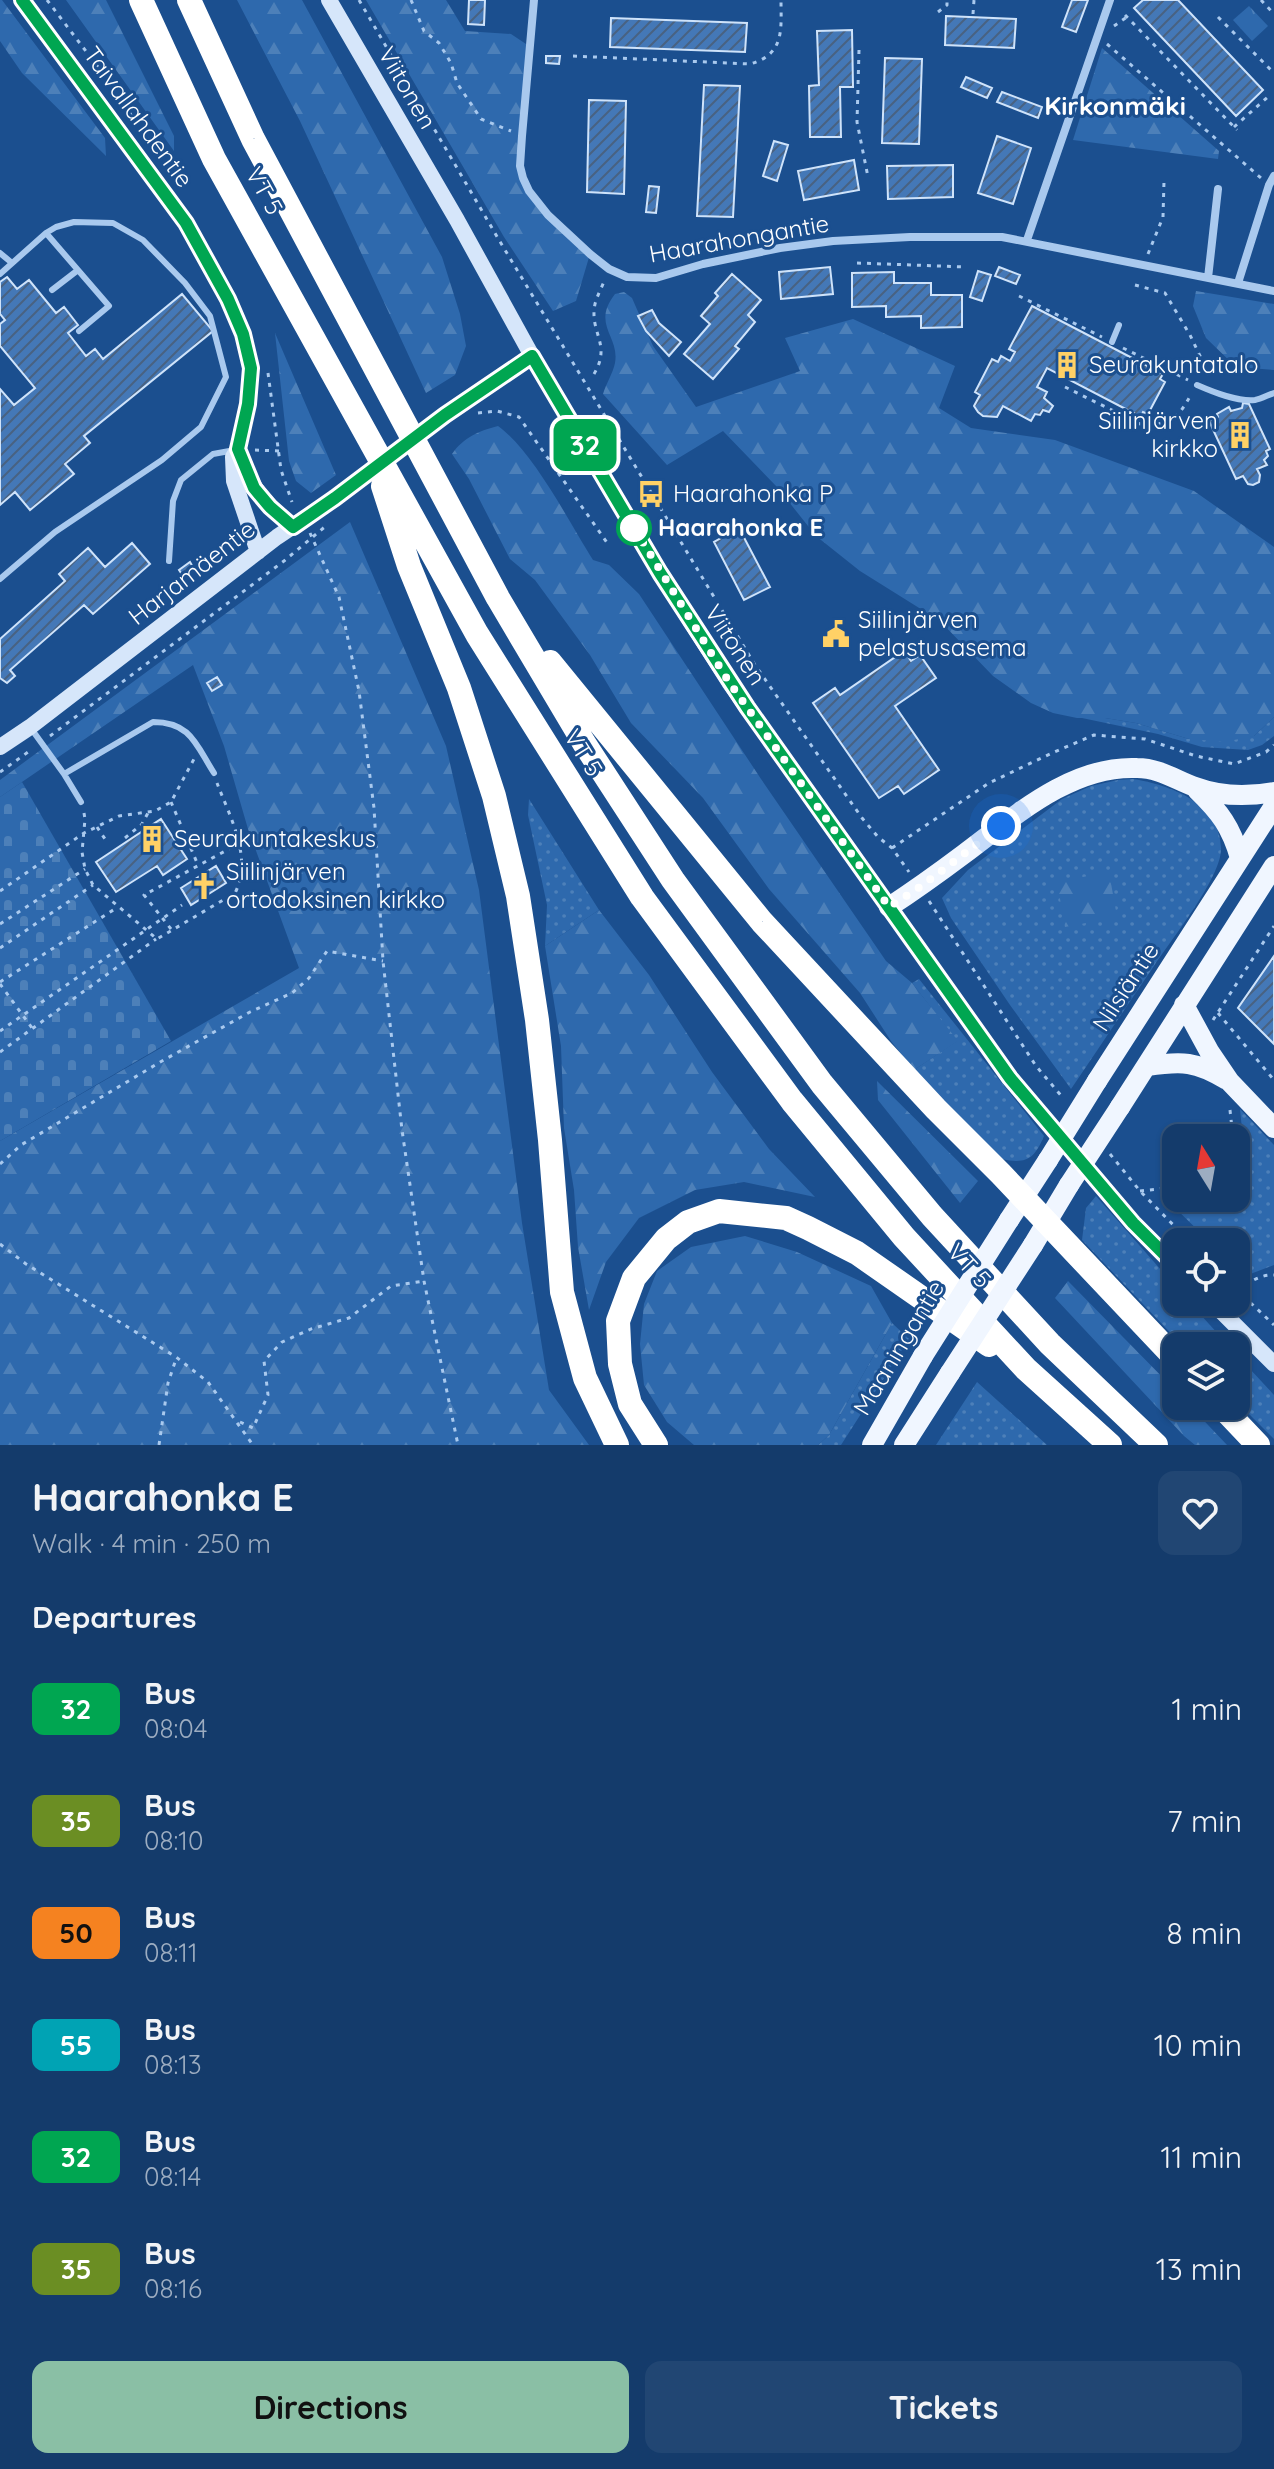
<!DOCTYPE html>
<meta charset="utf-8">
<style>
body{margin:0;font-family:Quicksand,sans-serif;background:#214673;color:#f1f3f6;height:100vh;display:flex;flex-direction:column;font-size:30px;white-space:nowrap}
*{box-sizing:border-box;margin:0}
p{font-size:26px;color:#9dadc1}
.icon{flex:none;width:44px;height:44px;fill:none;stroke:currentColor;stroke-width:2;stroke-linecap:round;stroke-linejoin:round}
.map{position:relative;height:1445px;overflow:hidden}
.sheet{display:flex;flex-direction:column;background:#143b6b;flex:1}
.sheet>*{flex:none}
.badge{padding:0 16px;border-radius:12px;font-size:28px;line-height:52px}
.needle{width:52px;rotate:349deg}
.controls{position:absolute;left:1162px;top:1124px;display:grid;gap:16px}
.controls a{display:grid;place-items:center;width:88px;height:88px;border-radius:16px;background:#143b6b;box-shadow:0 2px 6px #0004,0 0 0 2px #33557e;font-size:40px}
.you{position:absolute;width:40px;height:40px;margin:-20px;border:6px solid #fff;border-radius:50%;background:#1a73e8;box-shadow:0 0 0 12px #1a73e833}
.map>.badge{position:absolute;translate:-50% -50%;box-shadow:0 0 0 4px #fff}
h2{padding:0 32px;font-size:30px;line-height:72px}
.round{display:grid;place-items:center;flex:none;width:84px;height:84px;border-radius:16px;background:#214673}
.summary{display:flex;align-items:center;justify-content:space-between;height:136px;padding:0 32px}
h1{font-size:38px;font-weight:800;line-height:60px}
.action{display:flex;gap:16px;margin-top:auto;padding:16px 32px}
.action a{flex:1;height:92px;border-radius:16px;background:#8abfa5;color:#111;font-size:32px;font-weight:800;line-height:92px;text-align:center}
.action a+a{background:#214673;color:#f1f3f6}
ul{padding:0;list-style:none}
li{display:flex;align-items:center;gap:24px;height:112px;padding:0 32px}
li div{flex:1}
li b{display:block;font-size:30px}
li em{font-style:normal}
li .badge{min-width:88px;font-weight:700;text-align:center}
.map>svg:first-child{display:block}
</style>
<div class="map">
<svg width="1274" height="1445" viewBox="0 0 1274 1445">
<defs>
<pattern id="grass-dots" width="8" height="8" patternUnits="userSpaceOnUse" patternTransform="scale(2)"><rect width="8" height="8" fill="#2e69ad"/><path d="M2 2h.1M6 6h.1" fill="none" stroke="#4d80b9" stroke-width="1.8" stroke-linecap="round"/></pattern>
<pattern id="forest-firs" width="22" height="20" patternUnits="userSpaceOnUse" patternTransform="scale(2)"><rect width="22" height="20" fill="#2e69ad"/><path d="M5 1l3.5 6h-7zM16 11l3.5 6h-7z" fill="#4d80b9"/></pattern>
<pattern id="cemetery-stones" width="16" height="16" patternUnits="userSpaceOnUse" patternTransform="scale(2)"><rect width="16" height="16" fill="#2e69ad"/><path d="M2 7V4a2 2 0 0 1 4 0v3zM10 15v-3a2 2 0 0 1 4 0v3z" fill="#4d80b9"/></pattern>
<pattern id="park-tufts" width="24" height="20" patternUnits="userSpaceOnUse" patternTransform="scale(2)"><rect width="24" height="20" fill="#2e69ad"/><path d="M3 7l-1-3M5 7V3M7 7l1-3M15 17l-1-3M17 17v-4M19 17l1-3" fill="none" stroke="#4d80b9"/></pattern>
<pattern id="building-hatch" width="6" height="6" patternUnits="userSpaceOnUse" patternTransform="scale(2)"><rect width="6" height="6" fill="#4478b7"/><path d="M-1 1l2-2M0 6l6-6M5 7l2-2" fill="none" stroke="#486282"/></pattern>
</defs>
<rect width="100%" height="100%" fill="#1b4f8f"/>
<path fill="url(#grass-dots)" d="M 1274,717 L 1274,736 L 1262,745 L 1248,750 L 1202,747 L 1158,734 L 1082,718 L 1105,718 L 1136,723 L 1189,739 L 1254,736 Z
M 1133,779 C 1170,785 1221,803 1221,849 C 1221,878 1171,940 1154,966 C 1126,1007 1099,1048 1071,1089 L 1010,1005 L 951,918 L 942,898 L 968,870 L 1062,799 L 1091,786 L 1118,780 Z
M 529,799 L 599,910 L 545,946 L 547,905 L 528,815 Z
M 919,979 L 1044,1136 C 1034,1160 1026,1164 1001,1159 L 914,1070 L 957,1041 L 912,983 Z
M 1240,1109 L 1274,1145 L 1274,1265 L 1245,1276 L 1236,1267 L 1236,1242 L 1210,1242 L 1169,1202 L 1176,1197 L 1236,1198 L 1236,1161 L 1241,1156 L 1243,1139 Z
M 1096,1196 L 1176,1287 L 1176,1302 L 1189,1302 L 1229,1346 L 1183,1346 L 1082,1240 L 1086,1208 Z
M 892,1323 L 909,1339 L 841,1445 L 818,1445 L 829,1435 Z
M 1236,1354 L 1274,1395 L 1274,1439 L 1236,1401 Z
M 977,1382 L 1047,1445 L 936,1445 Z"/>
<path fill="url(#forest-firs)" d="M 0,0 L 2,0 L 105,138 L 106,156 L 22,73 L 0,41 Z
M 66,0 L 106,0 L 174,136 L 174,151 Z
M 237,0 L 302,0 L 442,257 L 460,314 L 466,346 L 455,375 L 426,393 L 300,121 Z
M 366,0 L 446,0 L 465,31 L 511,34 L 529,46 L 520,166 L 529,191 L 590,254 L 576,301 L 553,311 L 504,237 Z
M 1102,48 L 1219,151 L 1218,159 L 1073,140 Z
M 1196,291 L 1274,304 L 1274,370 L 1236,367 L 1206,338 L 1193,306 Z
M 624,292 L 632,298 L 653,346 L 696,407 L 800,371 L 785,338 L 853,319 L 955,366 L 939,408 L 971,428 L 1055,440 L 1194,491 L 1274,547 L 1274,717 L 1254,736 L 1224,742 L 1189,739 L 1136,723 L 1105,718 L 1077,718 L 1053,713 L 1031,703 L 993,676 L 940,621 L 860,571 L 816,536 L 777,487 L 723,431 L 667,465 L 603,394 C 606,384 613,373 615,363 C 620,336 591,325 615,294 Z
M 275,333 L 336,475 L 311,493 L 296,481 L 289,461 Z
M 498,426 C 533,451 569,522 593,560 L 609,565 L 639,594 L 761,779 L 886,961 L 912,983 L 958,1041 L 914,1070 L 891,1041 L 860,993 L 769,889 L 703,798 L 631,723 L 590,655 L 535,580 L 510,559 L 469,479 L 452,454 C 464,437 479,431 498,426 Z
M 350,522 L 446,746 L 479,890 L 522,1223 L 549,1390 L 589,1445 L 0,1445 L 0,1141 L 299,968 L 248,829 L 224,746 L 193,665 L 0,797 L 0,780 Z
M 1109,872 L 1117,917 L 1065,927 L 1057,882 Z
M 599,910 L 649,975 L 712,1072 L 769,1149 L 815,1197 L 744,1182 L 695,1190 L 639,1218 L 606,1262 L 589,1310 L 578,1247 L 574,1190 L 564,1128 L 561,1046 L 545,946 Z
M 877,1081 L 978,1181 L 960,1203 L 878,1100 Z
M 745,1236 L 797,1252 L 871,1286 L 892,1323 L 829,1435 L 818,1445 L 694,1445 L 667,1422 L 644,1385 L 640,1344 L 644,1304 L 657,1271 L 691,1247 Z
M 1068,1281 L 1176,1391 L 1176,1406 L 1190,1406 L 1227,1445 L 1195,1445 L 1184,1436 L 1055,1298 Z"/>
<path fill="url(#cemetery-stones)" d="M 22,782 L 171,1041 L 0,1141 L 0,797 Z"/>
<path fill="url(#park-tufts)" d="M 1249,6 L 1268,26 L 1252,41 L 1233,20 Z"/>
<path fill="url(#building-hatch)" stroke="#cfe3fa" stroke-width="2" d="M 469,0 L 485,0 L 484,25 L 468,24 Z
M 1072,0 L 1088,0 L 1076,32 L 1062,27 Z
M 1143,0 L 1178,0 L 1263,90 L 1236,116 L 1134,8 Z
M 946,16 L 1016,19 L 1014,48 L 945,45 Z
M 611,18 L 747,23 L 745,52 L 610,47 Z
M 852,30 L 853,87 L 840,87 L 841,137 L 810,137 L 809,86 L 819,85 L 817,31 Z
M 546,56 L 560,56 L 559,64 L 546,63 Z
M 885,58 L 922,59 L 919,144 L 882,143 Z
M 966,77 L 992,88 L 987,98 L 961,87 Z
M 704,85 L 740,86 L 733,217 L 697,216 Z
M 1002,92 L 1042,107 L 1038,118 L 997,102 Z
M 589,100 L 626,101 L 624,194 L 587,192 Z
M 997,136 L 1031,148 L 1013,204 L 978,193 Z
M 774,141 L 788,145 L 777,181 L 763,176 Z
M 854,160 L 859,190 L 804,200 L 798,171 Z
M 953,165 L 953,197 L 888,199 L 887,166 Z
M 649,186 L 659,187 L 656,213 L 646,212 Z
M 830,267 L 833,294 L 781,299 L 779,272 Z
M 999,267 L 1020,275 L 1016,284 L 995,276 Z
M 978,271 L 991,275 L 982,301 L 970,297 Z
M 894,272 L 894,283 L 931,283 L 931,295 L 962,295 L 962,327 L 921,328 L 921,316 L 886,317 L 886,306 L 852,307 L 852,273 Z
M 732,274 L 761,300 L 748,315 L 755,322 L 735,346 L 739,349 L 713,379 L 684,354 L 710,324 L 701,316 L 718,296 L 715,293 Z
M 7,277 L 17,289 L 29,280 L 56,313 L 64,307 L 78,325 L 68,333 L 86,356 L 95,349 L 103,359 L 182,294 L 213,331 L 84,436 L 90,443 L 65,464 L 74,474 L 30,510 L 15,492 L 0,505 L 0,389 L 14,405 L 35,388 L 0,346 L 0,324 L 5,320 L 0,314 L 0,282 Z
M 1032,306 L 1163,374 L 1160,379 L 1165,382 L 1148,414 L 1143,412 L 1141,417 L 1047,368 L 1037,387 L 1047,392 L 1044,398 L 1053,406 L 1049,412 L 1043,410 L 1040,415 L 1035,414 L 1031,421 L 1003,406 L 997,417 L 983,416 L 978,412 L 974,406 L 980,395 L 975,392 L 992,359 L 998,362 L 1001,356 L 1010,361 L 1015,352 L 1009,349 Z
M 652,310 L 659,323 L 681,342 L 669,356 L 646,331 L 638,316 Z
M 1243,403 L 1249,404 L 1270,449 L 1266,451 L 1268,456 L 1264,460 L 1267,465 L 1257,469 L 1260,475 L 1259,482 L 1253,485 L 1248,484 L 1243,476 L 1236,479 L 1209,421 L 1218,417 L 1217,414 L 1229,407 L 1231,411 L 1242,408 Z
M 739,528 L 770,587 L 744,600 L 714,542 Z
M 132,543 L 150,564 L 93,614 L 84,605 L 10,670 L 15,676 L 7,683 L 0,678 L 0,639 L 65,581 L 59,574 L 88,548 L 105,567 Z
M 190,562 L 194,569 L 183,576 L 179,570 Z
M 904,651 L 911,661 L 920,655 L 936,678 L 895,706 L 939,770 L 904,794 L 898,786 L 879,798 L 813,703 L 835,688 L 840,695 Z
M 217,677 L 222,685 L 212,691 L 207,683 Z
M 161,819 L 187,859 L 163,875 L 157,866 L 116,892 L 96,862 Z
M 216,866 L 226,883 L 191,905 L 181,888 Z
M 1274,956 L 1274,1044 L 1238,1008 Z"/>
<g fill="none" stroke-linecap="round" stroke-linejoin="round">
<path stroke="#a9c9ee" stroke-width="3" stroke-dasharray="4 6" stroke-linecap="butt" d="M 47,0 L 101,71 L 157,153
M 359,0 L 499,240 L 755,665 L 862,818 L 878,837 L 892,848 L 909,872
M 411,0 L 424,31 L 439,43 L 451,63 L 457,83 L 481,119 L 511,131
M 1261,0 L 1274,14
M 938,12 L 947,5 L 947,0
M 973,14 L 974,0
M 1125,15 L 1237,130
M 1218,17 L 1274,73
M 1114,26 L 1127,17
M 1107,44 L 1261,178
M 859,50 L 857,122 L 868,177
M 573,56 L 750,64 C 785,54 781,30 781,0
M 1234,127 L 1270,95
M 1148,254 L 1163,217 L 1164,181
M 857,263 L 966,267
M 1135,285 L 1165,293 L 1190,335 L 1211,379
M 1019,296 L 1102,337
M 1123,348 L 1188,380
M 268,373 L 281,470 L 292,502
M 594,374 C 612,344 589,333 595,304 C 597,296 602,287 605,279
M 1065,387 L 1140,424 C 1172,426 1177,419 1192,393
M 478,413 L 497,411 L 519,417 L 608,544
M 255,450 L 279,451
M 310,533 L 339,597 L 359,691 L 374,808 L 383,961 L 402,1130 L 424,1281 L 458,1445
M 50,736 L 284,561 L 327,525
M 0,772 L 31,750
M 171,802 L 198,865
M 84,813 L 85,819 L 82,852 L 85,869 L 93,885 L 157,939 L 235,893 C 253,858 230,817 217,783
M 97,827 L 105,839
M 125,838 L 142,824 L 149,811
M 892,848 L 989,783 L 1052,753 L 1094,735 L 1145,739 L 1196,756 L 1234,764 L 1266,752 L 1274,745
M 0,891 L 84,833 L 119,816 L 155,811 L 171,802 L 194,759
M 929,901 L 1036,1066 L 1064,1099
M 0,924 L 85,869
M 171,929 L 144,895 L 240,843
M 0,948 L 93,885
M 0,982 L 118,907
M 0,984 L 32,1028
M 1218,1013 L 1274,1080
M 1213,1020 L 1274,926
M 0,1031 L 182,905
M 0,1052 L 156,939
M 1230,1110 L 1233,1138
M 1110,1154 L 1140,1191 L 1190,1242
M 0,1164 L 21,1145 L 162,1061 L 250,1012 L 292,993 L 309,978 L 327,951 L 383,961
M 1140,1191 L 1176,1187
M 0,1244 L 26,1264 L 176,1357 L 208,1382 L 253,1445
M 1236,1289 L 1274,1325
M 1237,1290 C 1249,1283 1260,1274 1274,1275
M 240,1422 L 253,1428 L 268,1395 L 264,1361 L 282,1342 L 311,1329 L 349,1318 L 391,1286 L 424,1281
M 159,1445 L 168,1383 L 176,1359"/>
<path stroke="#a9c9ee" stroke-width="6" d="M 46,233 L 109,306 L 79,331
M 0,253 L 12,263
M 0,274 L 46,233 L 56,227 L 74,222 L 113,223 L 143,240 L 185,283 L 210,316 L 226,377 L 201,427 L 162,460 L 55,532 L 0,579
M 52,290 L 78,270
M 1112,342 L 1119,325
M 1197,385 C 1213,392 1237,402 1255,400 C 1261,399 1268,395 1274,393
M 169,561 L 173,501 L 181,480 L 213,454 L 235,450
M 30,727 L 64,774 L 153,722 C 191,722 196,745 214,773
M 64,774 L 81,802"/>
<path stroke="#a9c9ee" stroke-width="8" d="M 534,0 L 522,136 L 520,166 L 523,178 L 529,191 L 548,215 L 590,254 L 609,269 L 627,277 L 656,278 L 703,264 L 780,248 L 833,241 L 910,237 L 1002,237 L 1274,291
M 1027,240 L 1110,0
M 1208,278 L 1218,189
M 1238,283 L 1269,185 L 1274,176"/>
<path stroke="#d6e6fa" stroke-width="16" d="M 22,0 L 186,223 L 228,299 L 243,334 L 251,368 L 248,404 L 238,449 L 233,457 L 234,481 L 258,552
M 329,0 L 457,220 L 532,356 L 660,573 L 729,682 L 1010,1078 L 1133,1223 L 1176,1266
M 445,415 L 532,356
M 239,451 C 252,490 262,500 293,527
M 0,747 L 30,727 L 277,537 L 335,498
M 1212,1302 L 1274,1364"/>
<path stroke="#f0f6ff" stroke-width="20" d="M 1197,790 C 1220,812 1231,827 1240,858
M 889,907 C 915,890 940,872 964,854 C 1015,816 1071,765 1137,768 C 1159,768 1176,780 1195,787 C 1222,797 1247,797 1274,792
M 1184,1005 L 1209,1051 L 1230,1082 L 1274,1128
M 1147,1066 C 1182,1061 1196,1061 1227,1080
M 1097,1081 L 1274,806
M 1120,1107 L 1274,866
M 1009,1220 L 1048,1160
M 1033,1245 L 1069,1185
M 872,1445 L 923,1356
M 904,1445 L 950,1373"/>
<path stroke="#fff" stroke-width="24" d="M 141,0 L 214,159 L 477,634 L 642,897 L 792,1101 L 904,1237 L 1026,1369 L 1110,1445
M 189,0 L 253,139 L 498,598 L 584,743 L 673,880 L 822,1084 L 932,1216 L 1050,1344 L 1156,1445
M 383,486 L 409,566 L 459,688 L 494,796 L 518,896 L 537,1020 L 550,1140 L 562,1292 L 585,1378 L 617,1445
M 550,662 L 762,922 L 936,1109 L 1001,1174 L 1176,1359
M 1221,1406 L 1258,1445
M 656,1445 L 630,1404 L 620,1364 L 618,1321 L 634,1278 L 666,1239 L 688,1222 L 719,1211 L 786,1218 L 808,1228 L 857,1253 L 989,1345"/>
<path stroke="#d6e6fa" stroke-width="16" d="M 335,498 L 445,415"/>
<path stroke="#f0f6ff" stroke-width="20" d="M 1048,1160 L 1097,1081
M 1069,1185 L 1120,1107
M 923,1356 L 1009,1220
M 950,1373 L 1033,1245"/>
</g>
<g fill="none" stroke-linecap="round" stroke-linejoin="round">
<g stroke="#fff" stroke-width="18">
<path id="line" d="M 22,0 L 186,223 L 228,299 L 243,334 L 251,368 L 248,404 L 238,449 L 254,488 L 270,507 L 293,527 L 335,498 L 445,415 L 532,356 L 660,573 L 747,707 L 1010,1078 L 1133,1223 L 1176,1266"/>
</g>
<use href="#line" stroke="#00a651" stroke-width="12"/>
<path stroke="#fff" stroke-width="8" stroke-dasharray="0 14.4" d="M 634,528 L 631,523 L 729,682 L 889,907 L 920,887 L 1001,826"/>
</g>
<defs>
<g id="building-bare" transform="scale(2.16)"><path d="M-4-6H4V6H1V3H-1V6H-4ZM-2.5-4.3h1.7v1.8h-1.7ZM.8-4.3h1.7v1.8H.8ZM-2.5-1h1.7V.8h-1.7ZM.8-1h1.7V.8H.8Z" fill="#ffd166" stroke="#1b4f8f" stroke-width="2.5" paint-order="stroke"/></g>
<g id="bus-bare" transform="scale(2.16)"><path d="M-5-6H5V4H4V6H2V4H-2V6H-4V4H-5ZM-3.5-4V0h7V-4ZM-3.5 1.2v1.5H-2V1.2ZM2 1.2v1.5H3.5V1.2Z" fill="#ffd166" stroke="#1b4f8f" stroke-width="2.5" paint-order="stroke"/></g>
<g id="civic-bare" transform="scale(2.16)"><path d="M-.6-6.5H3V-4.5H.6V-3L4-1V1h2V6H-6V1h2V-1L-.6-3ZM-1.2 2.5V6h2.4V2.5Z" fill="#ffd166" stroke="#1b4f8f" stroke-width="2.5" paint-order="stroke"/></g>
<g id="church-bare" transform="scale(2.16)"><path d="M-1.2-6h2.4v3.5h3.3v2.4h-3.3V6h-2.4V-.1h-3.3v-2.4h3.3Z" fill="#ffd166" stroke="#1b4f8f" stroke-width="2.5" paint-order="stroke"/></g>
</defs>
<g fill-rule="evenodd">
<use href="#building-bare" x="1067" y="365"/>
<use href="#building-bare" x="1240" y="435"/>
<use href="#bus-bare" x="651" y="494"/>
<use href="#civic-bare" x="836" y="634"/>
<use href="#building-bare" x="152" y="839"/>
<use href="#church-bare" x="204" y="886"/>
</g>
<circle fill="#fff" stroke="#00a651" stroke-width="4" cx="634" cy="528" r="16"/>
<g text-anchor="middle" stroke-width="6" stroke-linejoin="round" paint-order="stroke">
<g font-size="24" fill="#fff" stroke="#1b4f8f">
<text transform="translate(407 88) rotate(60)" y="8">Viitonen</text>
<text transform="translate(138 117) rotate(54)" y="8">Taivallahdentie</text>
<text transform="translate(264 191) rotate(61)" y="8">VT 5</text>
<text transform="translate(739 239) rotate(-10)" y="8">Haarahongantie</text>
<text transform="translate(192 573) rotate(-38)" y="8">Harjamäentie</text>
<text transform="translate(735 645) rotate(57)" y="8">Viitonen</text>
<text transform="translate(583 753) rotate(58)" y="8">VT 5</text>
<text transform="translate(1126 987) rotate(-57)" y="8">Nilsiäntie</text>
<text transform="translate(969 1266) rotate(47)" y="8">VT 5</text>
<text transform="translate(899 1348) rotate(-59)" y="8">Maaningantie</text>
</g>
<g font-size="24" fill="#fff" stroke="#1b4f8f" text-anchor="start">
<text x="1089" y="373">Seurakuntatalo</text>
<text x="1218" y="429" text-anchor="end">Siilinjärven<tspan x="1218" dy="28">kirkko</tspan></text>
<text x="673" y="502">Haarahonka P</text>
<text x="858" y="628">Siilinjärven<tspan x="858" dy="28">pelastusasema</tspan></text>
<text x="174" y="847">Seurakuntakeskus</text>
<text x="226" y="880">Siilinjärven<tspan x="226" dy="28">ortodoksinen kirkko</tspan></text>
</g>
<g font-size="24" font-weight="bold" fill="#fff" stroke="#1b4f8f" text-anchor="start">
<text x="658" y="536">Haarahonka E</text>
</g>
<g font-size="26" font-weight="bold" fill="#fff" stroke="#1b4f8f">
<text x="1115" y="115">Kirkonmäki</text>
</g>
</g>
</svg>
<div class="controls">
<a><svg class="needle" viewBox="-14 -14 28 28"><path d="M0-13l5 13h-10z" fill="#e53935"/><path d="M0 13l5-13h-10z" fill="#9dadc1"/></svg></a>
<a><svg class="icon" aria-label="locate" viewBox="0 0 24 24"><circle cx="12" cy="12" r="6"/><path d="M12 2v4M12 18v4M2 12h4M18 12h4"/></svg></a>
<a><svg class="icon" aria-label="layers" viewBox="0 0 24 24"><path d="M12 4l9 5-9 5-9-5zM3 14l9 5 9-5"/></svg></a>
</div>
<div class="you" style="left:1001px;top:826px"></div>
<b class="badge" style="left:585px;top:445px;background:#00a651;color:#fff">32</b>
</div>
<section class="sheet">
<div class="summary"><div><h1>Haarahonka E</h1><p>Walk · 4 min · 250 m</p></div><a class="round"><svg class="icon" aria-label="heart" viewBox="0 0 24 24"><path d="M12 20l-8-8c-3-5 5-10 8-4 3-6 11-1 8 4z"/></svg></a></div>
<h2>Departures</h2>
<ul>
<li><span class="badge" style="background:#00a651;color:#fff">32</span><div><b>Bus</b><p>08:04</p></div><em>1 min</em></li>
<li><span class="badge" style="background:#6b8e23;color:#fff">35</span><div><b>Bus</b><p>08:10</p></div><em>7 min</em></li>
<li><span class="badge" style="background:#f58220;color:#111">50</span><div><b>Bus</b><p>08:11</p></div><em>8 min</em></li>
<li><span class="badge" style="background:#00a3b4;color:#fff">55</span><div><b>Bus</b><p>08:13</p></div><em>10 min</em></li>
<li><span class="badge" style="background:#00a651;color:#fff">32</span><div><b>Bus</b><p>08:14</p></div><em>11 min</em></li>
<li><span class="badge" style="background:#6b8e23;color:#fff">35</span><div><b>Bus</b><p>08:16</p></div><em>13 min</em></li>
</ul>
<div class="action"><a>Directions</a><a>Tickets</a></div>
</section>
